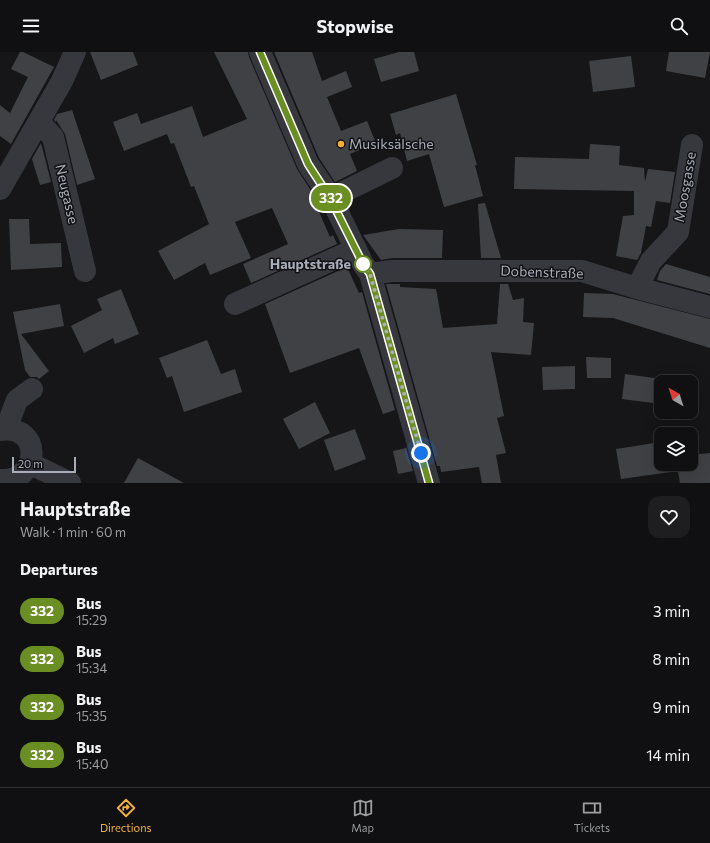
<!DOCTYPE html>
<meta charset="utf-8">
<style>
body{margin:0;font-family:Commissioner,sans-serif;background:#1e1e20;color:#f1f3f6;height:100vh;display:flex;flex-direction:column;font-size:15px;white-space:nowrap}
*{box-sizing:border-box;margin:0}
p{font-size:13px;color:#9c9d9f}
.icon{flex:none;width:22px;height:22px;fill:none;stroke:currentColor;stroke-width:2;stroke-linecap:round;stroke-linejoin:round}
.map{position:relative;height:431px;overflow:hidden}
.sheet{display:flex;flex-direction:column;background:#101012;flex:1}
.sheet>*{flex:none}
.badge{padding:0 8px;border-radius:13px;font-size:14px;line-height:26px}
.needle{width:26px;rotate:321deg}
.fabs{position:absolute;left:654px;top:323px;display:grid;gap:8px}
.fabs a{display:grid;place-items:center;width:44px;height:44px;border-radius:8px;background:#101012;box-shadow:0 4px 16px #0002,0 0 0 1px #303032;font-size:20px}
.scale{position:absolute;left:12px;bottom:10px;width:64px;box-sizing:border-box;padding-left:4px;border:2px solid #a8adb8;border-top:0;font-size:11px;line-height:14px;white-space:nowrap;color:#a8adb8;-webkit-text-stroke:3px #111113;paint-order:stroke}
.you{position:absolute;width:20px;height:20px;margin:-10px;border:3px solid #fff;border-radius:50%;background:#1a73e8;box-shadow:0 0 0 6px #1a73e833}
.map>.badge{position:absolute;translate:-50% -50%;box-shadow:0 0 0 2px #fff}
h2{padding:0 20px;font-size:15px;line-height:36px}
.round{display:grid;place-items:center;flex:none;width:42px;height:42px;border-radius:12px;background:#1e1e20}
.summary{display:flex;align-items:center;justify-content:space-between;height:68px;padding:0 20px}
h1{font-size:19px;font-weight:700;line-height:30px}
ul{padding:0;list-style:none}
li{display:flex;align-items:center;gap:12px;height:48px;padding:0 20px}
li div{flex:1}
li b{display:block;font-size:15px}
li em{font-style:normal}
li .badge{min-width:44px;font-weight:700;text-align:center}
header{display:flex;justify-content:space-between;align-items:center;height:52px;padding:0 20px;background:#101012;font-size:18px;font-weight:700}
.dock{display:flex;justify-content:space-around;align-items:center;height:56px;border-top:1px solid #303032;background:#101012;font-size:11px;color:#9c9d9f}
.dock a{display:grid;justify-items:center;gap:2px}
.dock .selected{color:#f2b134}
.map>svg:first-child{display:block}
</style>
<header><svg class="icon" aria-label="menu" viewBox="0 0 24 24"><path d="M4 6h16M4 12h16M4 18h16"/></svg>Stopwise<svg class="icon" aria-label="search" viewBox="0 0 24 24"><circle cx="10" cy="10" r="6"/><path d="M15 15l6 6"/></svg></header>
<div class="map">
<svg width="710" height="431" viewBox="0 0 710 431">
<rect width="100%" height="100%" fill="#161618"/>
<path fill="#404145" d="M 20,0 L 23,0 L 54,15 L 11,92 L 0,84 L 0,53 L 10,61 L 28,25 L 11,17 Z
M 90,0 L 133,0 L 138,13 L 101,28 Z
M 214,0 L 248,0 L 249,5 L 297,117 L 315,145 L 313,146 L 330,185 L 333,183 L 337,192 L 251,231 L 243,212 L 288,192 L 272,156 L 235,170 L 251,206 L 210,223 L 205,211 L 174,228 L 158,199 L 209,172 L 194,134 L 191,135 L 174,91 L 171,92 L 167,82 L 124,99 L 113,70 L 137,61 L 141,72 L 192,54 L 203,85 L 247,67 Z
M 274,0 L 312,0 L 322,29 L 346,19 L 352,35 L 327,45 L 341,79 L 367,69 L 376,91 L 350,102 L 357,119 L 335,130 L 319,106 Z
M 399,0 L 414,0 L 419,19 L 381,30 L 374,7 Z
M 669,0 L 710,0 L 705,26 L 666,19 Z
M 631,4 L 635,35 L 593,40 L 589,9 Z
M 456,42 L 477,113 L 475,113 L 483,144 L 444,155 L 429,102 L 407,109 L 400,81 L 396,83 L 390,62 Z
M 72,58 L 95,127 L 77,133 L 65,82 L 56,68 L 56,70 L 54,68 L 57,62 Z
M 41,91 L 51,130 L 40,133 L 32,107 Z
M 590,92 L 620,94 L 619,113 L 644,116 L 645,130 L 648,117 L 675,120 L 670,151 L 656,149 L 651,175 L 646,174 L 641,201 L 637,208 L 616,204 L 623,164 L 634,163 L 634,139 L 514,137 L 515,105 L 589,107 Z
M 485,151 L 501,206 L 481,206 L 478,152 Z
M 9,167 L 29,167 L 30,192 L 61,191 L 62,215 L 11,218 Z
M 399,177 L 443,178 L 442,206 L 392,206 L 381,208 L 363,183 Z
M 666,212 L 710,225 L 710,242 L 657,228 L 660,219 Z
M 347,215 L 359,241 L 362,240 L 395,358 L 383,362 L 359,296 L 290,321 L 265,252 Z
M 386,232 L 400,232 L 400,235 L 436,237 L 443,276 L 497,272 L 500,232 L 508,232 L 513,248 L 524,246 L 523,270 L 534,271 L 531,303 L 491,300 L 504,364 L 497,366 L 506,401 L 496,403 L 501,431 L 482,431 L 479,415 L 441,420 L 440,414 L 437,414 Z
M 121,237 L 139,282 L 115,292 L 113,286 L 84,301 L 71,274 L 102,258 L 97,247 Z
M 584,241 L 613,242 L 710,267 L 710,296 L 613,266 L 583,265 Z
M 60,252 L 64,274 L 21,282 L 49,319 L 39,327 L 37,325 L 30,325 L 25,318 L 13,260 Z
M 207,288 L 221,322 L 235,317 L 242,340 L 184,360 L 172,324 L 167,326 L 159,306 Z
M 586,305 L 611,306 L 611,326 L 587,326 Z
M 575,314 L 575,337 L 543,338 L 542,315 Z
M 625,322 L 661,327 L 661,352 L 622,347 Z
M 315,350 L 330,381 L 299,397 L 283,367 Z
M 355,377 L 366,407 L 335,419 L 324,388 Z
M 661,390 L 661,412 L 691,412 L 691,403 L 710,401 L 710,431 L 680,431 L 678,419 L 621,427 L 616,397 Z
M 406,396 L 413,419 L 398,422 L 393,399 Z
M 138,406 L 184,431 L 124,431 Z"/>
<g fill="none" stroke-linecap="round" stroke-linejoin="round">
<path stroke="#37383d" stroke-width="22" d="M 260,0 L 308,112 L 331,146 L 363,212 L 370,222 L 429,431
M 39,70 L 53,85 L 85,219
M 0,137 L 62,29 L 75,0
M 331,146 L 392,116
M 370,222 L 392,219 L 582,219 L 637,236 L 710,255
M 637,236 L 651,209 L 678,180 L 692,93
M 235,252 L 356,197
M 6,377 L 17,348 L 32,337
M 0,378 C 44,372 40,431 0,428
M 31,412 L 70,431"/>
</g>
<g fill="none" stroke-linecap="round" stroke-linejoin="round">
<g stroke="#fff" stroke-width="9">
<path id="line" d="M 260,0 L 308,112 L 330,146 L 363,212 L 370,222 L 429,431"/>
</g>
<use href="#line" stroke="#6b8e23" stroke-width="6"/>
<path stroke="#a8adb8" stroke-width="4" stroke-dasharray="0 7.2" d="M 363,212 L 370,222 L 421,401"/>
</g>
<circle fill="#f2b134" stroke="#111113" stroke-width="1.5" cx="341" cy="92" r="4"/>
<circle fill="#fff" stroke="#6b8e23" stroke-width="2" cx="363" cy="212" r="8"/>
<g text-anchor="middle" stroke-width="3" stroke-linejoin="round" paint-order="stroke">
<g font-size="14" fill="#a8adb8" stroke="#111113" text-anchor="start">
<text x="349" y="97">Musiksälsche</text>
</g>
<g font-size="14" fill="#a8adb8" stroke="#111113">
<text transform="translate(685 135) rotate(-80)" y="5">Moosgasse</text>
<text transform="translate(67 142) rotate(77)" y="5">Neugasse</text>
<text transform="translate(542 220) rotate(2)" y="5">Dobenstraße</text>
</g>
<g font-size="14" font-weight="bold" fill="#a8adb8" stroke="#111113" text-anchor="end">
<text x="351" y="217">Hauptstraße</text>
</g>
</g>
</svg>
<div class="fabs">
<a><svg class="needle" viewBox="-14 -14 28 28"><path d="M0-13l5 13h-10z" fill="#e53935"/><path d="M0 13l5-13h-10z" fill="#9c9d9f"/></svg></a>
<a><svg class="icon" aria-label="layers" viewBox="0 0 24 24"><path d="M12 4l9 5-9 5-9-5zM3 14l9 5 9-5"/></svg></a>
</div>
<div class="scale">20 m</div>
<div class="you" style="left:421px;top:401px"></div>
<b class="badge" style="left:331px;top:146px;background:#6b8e23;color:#fff">332</b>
</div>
<section class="sheet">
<div class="summary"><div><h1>Hauptstraße</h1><p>Walk · 1 min · 60 m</p></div><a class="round"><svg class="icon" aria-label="heart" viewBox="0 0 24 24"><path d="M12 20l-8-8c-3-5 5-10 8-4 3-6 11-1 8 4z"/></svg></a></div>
<h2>Departures</h2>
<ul>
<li><span class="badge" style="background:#6b8e23;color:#fff">332</span><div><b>Bus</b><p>15:29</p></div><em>3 min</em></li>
<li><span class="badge" style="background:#6b8e23;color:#fff">332</span><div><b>Bus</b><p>15:34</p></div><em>8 min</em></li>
<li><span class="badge" style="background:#6b8e23;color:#fff">332</span><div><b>Bus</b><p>15:35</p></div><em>9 min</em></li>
<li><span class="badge" style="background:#6b8e23;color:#fff">332</span><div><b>Bus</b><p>15:40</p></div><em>14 min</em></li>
</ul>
</section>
<nav class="dock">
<a class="selected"><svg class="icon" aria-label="directions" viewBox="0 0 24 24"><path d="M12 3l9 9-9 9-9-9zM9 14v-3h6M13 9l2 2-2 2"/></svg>Directions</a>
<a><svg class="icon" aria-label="map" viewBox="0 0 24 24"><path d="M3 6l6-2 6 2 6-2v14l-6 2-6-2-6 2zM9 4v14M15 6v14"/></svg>Map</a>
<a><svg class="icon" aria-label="tickets" viewBox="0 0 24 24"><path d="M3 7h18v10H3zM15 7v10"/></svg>Tickets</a>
</nav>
